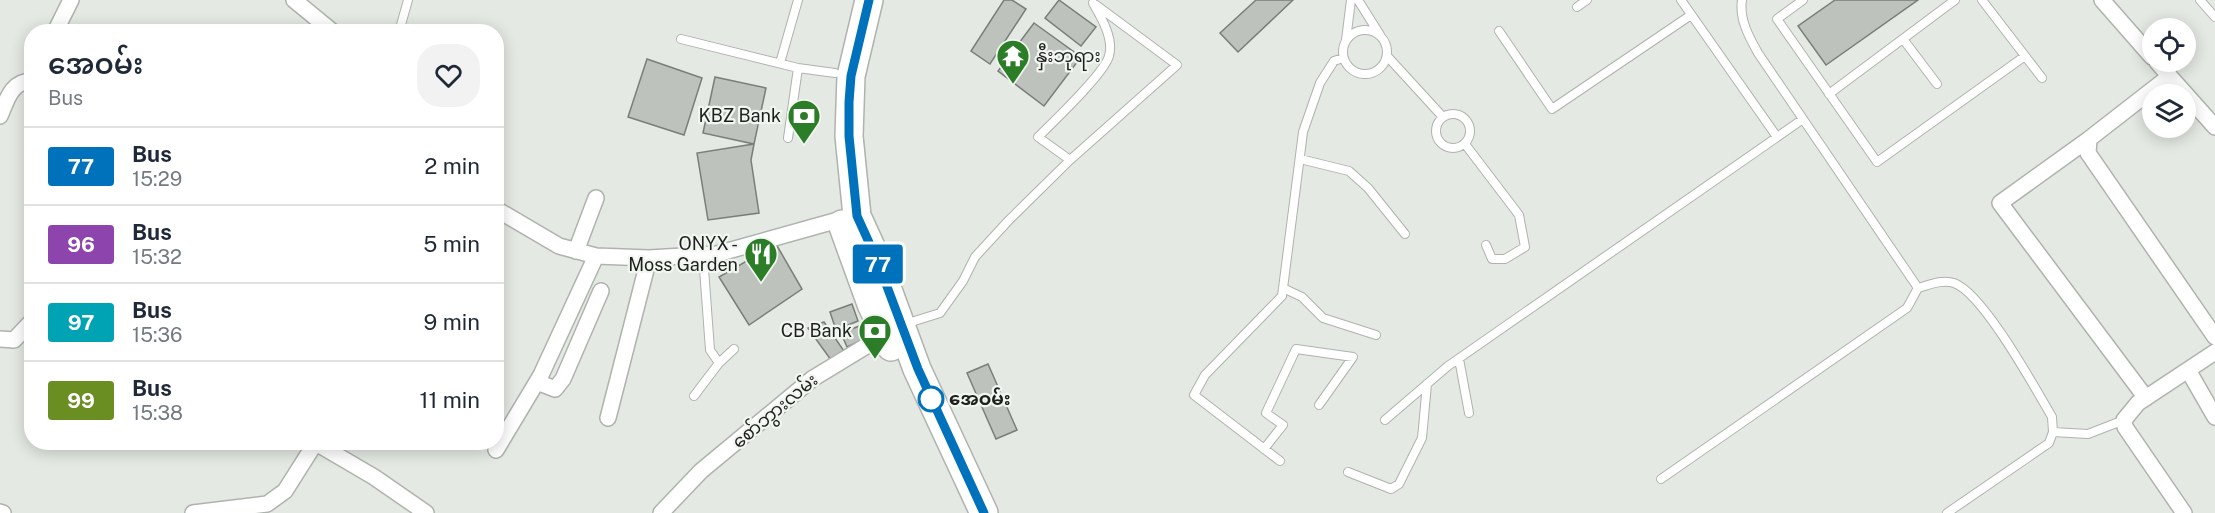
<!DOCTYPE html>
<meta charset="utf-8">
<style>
body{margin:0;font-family:"Public Sans","Noto Sans Myanmar",sans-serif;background:#f2f2f3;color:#1f2937;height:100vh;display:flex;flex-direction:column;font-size:22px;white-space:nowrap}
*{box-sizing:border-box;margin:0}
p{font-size:20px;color:#747a83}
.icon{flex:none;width:33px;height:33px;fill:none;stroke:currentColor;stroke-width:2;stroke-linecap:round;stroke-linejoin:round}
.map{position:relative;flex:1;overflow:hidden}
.sheet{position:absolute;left:24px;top:24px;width:480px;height:426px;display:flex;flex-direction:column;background:#fff;border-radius:24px;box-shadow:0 3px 15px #0003}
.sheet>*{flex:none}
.badge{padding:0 12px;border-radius:4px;font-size:21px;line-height:39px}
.tools{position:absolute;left:2142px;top:18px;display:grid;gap:12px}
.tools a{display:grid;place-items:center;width:54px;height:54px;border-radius:50%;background:#fff;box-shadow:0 3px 15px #0003;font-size:30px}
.map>.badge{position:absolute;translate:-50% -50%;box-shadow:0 0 0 3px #fff}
.round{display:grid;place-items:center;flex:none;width:63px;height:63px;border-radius:24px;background:#f2f2f3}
.overview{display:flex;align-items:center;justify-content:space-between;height:102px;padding:0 24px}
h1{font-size:28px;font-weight:600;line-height:45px}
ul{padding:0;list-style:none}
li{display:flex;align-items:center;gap:18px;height:78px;padding:0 24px;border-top:2px solid #e0e1e3}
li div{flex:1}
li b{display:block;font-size:22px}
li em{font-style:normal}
li .badge{min-width:66px;font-weight:700;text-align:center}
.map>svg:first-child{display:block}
</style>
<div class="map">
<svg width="2215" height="513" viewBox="0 0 2215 513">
<rect width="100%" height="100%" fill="#e4e9e3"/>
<path fill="#bdc2bc" stroke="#797e79" stroke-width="1.5" d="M 1004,0 L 1012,0 L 1026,9 L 990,64 L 971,51 Z
M 1059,0 L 1096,27 L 1081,46 L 1045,18 Z
M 1256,0 L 1293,0 L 1238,52 L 1220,33 Z
M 1835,0 L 1918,0 L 1826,65 L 1798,26 Z
M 1034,23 L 1081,57 L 1044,106 L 998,71 Z
M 647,59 L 702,78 L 684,135 L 628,117 Z
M 715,77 L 766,88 L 754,144 L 703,133 Z
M 754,144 L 751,160 L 759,213 L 708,220 L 697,153 Z
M 776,244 L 802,289 L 749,325 L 719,277 Z
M 852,304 L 858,321 L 836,330 L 830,312 Z
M 824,322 L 844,351 L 831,360 L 808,328 Z
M 862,325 L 867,338 L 847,347 L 841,333 Z
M 988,364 L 1017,430 L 996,439 L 967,373 Z"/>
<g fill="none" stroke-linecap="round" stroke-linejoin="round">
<g stroke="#aeb3ae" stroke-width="10">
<path id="lane" d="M 1358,0 L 1380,35
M 1681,0 L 1777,137
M 1742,0 C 1739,19 1749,37 1758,53 L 1918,288
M 1803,0 L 1777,19 L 1877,162 L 2025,56
M 1982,0 L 2042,78
M 2200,0 L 2215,17
M 1577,7 L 1587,0
M1343 52a22 22 0 1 1 44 0a22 22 0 1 1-44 0Z
M 1499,31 L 1552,109 L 1691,15
M 399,32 L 408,0
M 681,39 L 798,68 L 835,73
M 1903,39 L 1937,84
M 1346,40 L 1351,0
M 1387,56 L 1442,116
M 780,63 L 798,0
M 1829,94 L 1955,0
M1436 131a17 17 0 1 1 34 0a17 17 0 1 1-34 0Z
M 788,138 L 798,68
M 1465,144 L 1519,215 L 1525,247 L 1505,259 L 1492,259 L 1486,245
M 1300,159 L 1349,171 L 1368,188 L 1405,234
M 1070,160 L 1177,65 L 1096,5
M 703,255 L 710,350 L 719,363
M 1283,288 L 1302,297 L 1323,318 L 1376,335
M 905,324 L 940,313 L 963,281 L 975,257 L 1009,220 L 1070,160 L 1038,137 C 1054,121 1104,74 1109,56 C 1114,38 1101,17 1093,3
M 1459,359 L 1469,413
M 694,396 L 719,363 L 734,349
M 1385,420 L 1448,366 L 1803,119
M 2053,432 L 2088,434 L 2124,420
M 1264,449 L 1283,425 L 1266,413 L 1296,349 L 1353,357 L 1319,405
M 1280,461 L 1194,395 L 1205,375 L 1282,296 L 1303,132 L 1320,83 L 1334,61 L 1343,58
M 1348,472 L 1391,489 L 1399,484 L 1422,438 L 1427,384
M 1661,479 L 1907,308 L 1918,288 C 1929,285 1942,279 1954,283 C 1983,293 2035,388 2052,417 L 2053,432 L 2049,443 L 1947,513"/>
</g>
<g stroke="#aeb3ae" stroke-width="18">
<path id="street" d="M 294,0 L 333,32
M 2102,0 L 2152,57
M 55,32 L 71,0
M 2157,62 L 2215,127
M 2170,76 L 2089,139 L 2088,153 L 2215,337
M 0,116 C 7,100 11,81 32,81
M 2089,139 L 2000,203 L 2146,398
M 496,209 L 559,246 L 596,256 L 649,258 L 717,254 L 849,217
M 576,251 L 596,198
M 0,339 L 14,340 L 32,321
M 2188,370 L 2215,417
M 537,382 L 555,389 L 563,379 L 601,291
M 608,418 L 649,258
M 316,443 L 374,477 L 426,513
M 496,450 L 541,375 L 596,256
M 0,512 L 3,513
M 193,513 L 267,504 L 285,491 L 316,442
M 661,513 L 701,471 L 812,379 L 891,331
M 2184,513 L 2125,427 L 2124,420 L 2138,403 L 2215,352"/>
</g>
<g stroke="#aeb3ae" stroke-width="30">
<path id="highway" d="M 869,0 L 851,76 L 849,136 L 857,216 L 877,260 L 917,369 L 984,513
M 842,224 L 871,304 L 891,347"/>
</g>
<use href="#lane" stroke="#fff" stroke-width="8"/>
<use href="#street" stroke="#fff" stroke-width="15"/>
<use href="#highway" stroke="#fff" stroke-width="27"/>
</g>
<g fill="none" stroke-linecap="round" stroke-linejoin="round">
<g stroke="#fff" stroke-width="14">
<path id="line" d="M 869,0 L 851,76 L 849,102 L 849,136 L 857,216 L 877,260 L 918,369 L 984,513"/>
</g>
<use href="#line" stroke="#0072bc" stroke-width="9"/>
</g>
<defs>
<g id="temple-pin" transform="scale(1.725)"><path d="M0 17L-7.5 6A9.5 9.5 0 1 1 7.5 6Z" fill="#2c7d28" stroke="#f1f6f0"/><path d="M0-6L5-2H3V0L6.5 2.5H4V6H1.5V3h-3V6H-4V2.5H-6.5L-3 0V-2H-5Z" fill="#fff"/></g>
<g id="bank-pin" transform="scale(1.725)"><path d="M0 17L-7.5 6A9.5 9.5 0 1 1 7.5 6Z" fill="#2c7d28" stroke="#f1f6f0"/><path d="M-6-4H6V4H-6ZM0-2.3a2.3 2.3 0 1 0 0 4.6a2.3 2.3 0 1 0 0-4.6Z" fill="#fff"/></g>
<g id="restaurant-pin" transform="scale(1.725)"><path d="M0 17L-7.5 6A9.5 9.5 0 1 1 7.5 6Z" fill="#2c7d28" stroke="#f1f6f0"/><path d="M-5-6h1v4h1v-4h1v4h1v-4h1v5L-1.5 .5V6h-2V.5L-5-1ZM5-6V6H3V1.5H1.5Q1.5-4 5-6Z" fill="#fff"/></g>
</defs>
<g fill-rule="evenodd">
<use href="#temple-pin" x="1013" y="56"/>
<use href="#bank-pin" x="804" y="116"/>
<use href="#restaurant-pin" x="761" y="254"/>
<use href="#bank-pin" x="875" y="331"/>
</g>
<circle fill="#fff" stroke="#0072bc" stroke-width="3" cx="931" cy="399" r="12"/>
<g text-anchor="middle" stroke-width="4.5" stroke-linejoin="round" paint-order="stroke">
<g font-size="18" fill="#1e201e" stroke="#f1f6f0" text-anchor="end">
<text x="1036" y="62" text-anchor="start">နှီးဘုရား</text>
<text x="781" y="122">KBZ Bank</text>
<text x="738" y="250">ONYX -<tspan x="738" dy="21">Moss Garden</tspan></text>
<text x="852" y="337">CB Bank</text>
</g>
<g font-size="18" font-weight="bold" fill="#1e201e" stroke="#f1f6f0" text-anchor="start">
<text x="949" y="405">အေဝမ်း</text>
</g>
<g font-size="18" fill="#1e201e" stroke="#f1f6f0">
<text transform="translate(775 411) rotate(-40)" y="6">စော်ဘွားလမ်း</text>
</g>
</g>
</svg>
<div class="tools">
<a><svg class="icon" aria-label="locate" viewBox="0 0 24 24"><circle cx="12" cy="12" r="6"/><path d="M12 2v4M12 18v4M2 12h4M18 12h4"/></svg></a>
<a><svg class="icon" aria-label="layers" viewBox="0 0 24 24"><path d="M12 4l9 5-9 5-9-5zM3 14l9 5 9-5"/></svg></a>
</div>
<b class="badge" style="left:878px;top:264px;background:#0072bc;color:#fff">77</b>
<section class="sheet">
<div class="overview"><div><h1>အေဝမ်း</h1><p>Bus</p></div><a class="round"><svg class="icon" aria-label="heart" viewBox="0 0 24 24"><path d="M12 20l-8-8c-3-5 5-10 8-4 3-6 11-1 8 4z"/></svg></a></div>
<ul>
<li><span class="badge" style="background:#0072bc;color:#fff">77</span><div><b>Bus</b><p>15:29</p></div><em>2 min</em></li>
<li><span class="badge" style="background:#8e44ad;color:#fff">96</span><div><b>Bus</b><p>15:32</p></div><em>5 min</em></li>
<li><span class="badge" style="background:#00a3b4;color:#fff">97</span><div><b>Bus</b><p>15:36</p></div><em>9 min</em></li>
<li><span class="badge" style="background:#6b8e23;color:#fff">99</span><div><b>Bus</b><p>15:38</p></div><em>11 min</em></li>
</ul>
</section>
</div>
